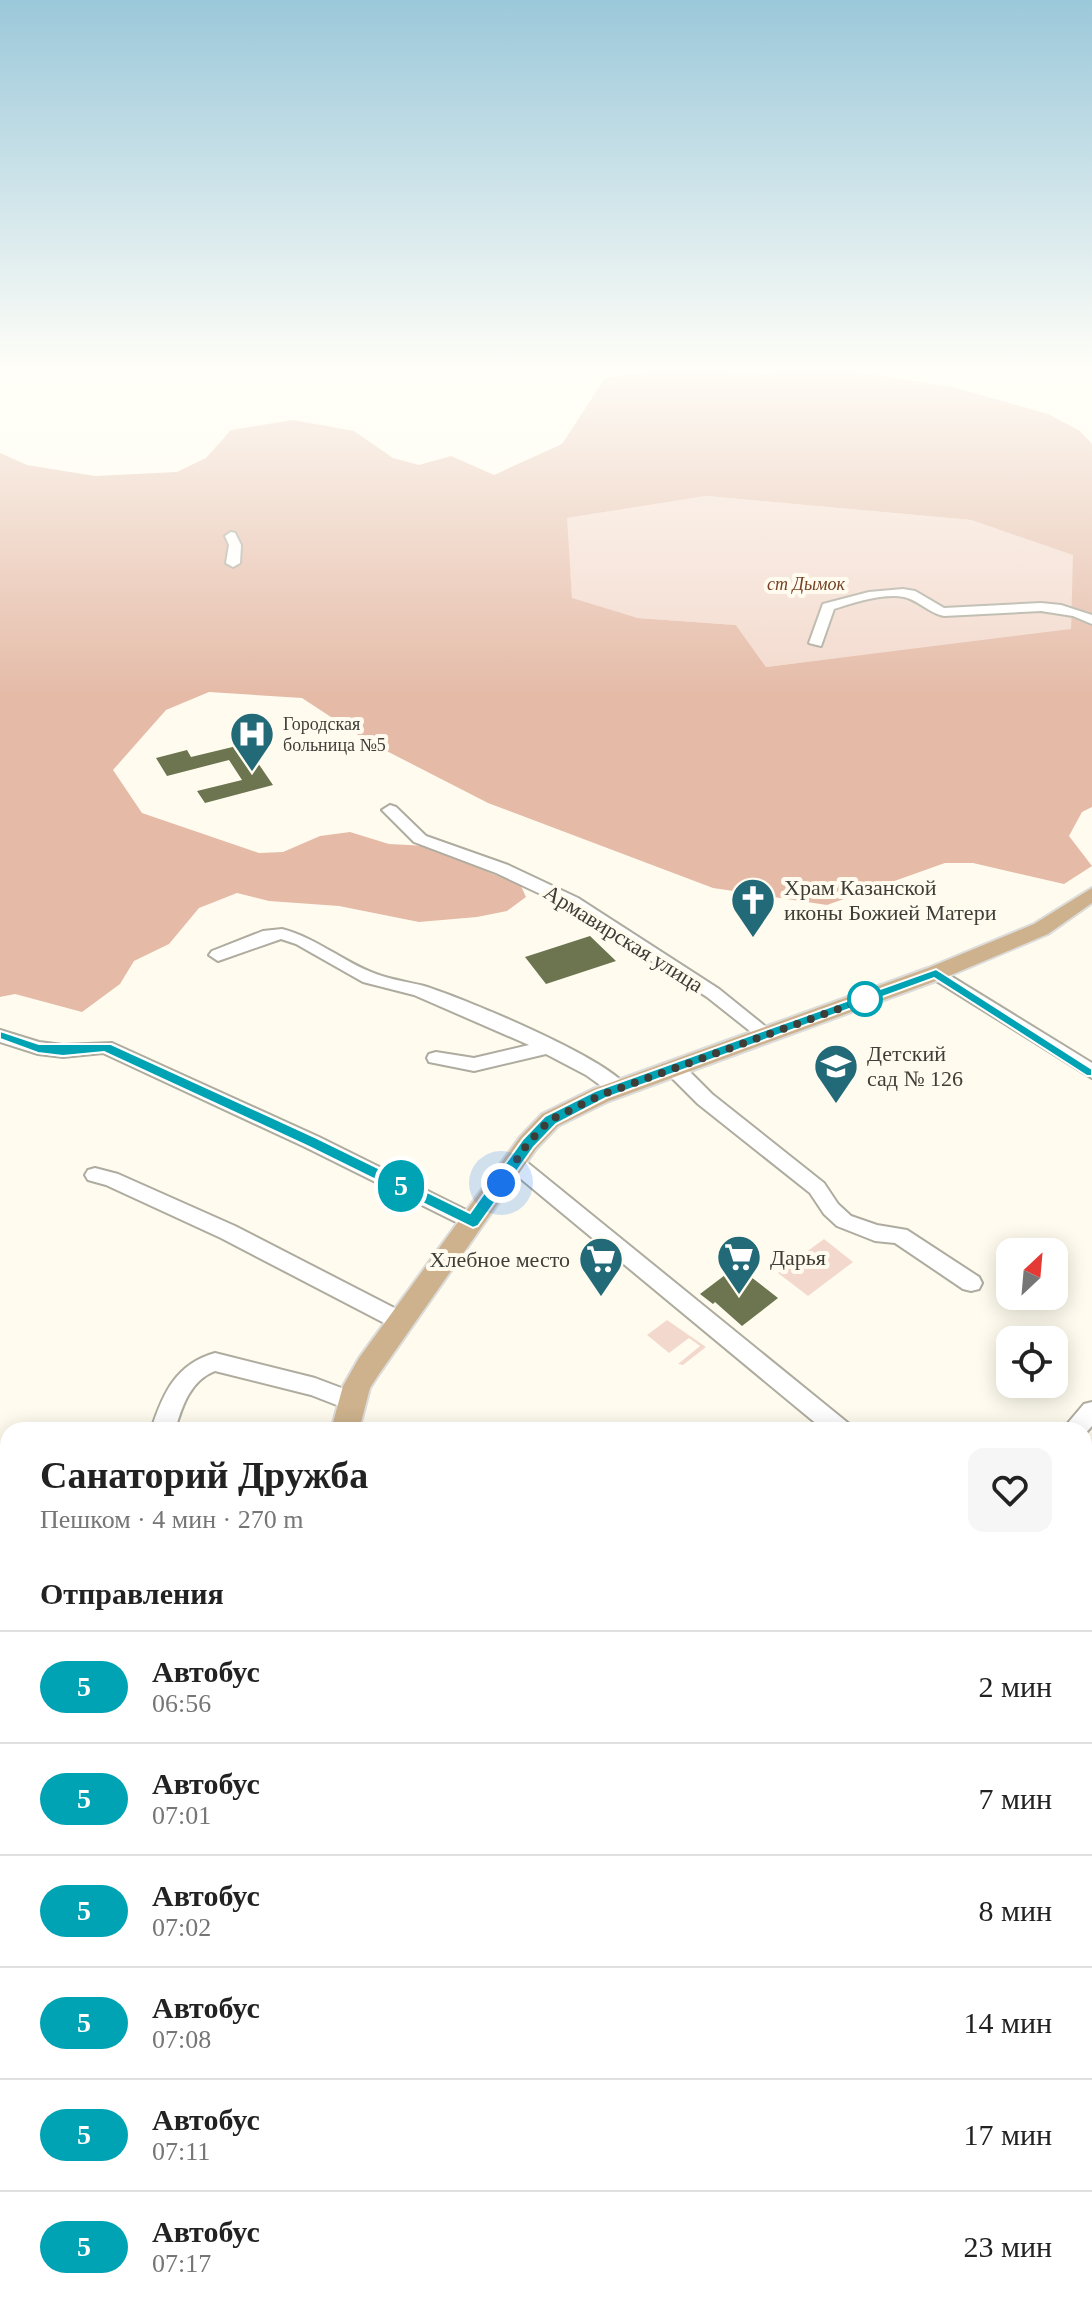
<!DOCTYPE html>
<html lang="ru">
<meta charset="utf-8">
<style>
body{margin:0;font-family:Georgia,serif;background:#f6f6f6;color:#222;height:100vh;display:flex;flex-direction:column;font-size:30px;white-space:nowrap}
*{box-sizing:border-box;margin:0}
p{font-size:26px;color:#767676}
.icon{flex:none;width:44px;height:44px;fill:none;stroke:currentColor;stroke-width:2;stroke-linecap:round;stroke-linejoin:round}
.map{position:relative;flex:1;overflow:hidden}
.side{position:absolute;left:0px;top:1422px;width:1092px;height:898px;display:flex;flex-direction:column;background:#fff;border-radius:24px 24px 0 0;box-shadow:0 4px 20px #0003}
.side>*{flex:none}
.badge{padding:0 16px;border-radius:26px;font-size:28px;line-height:52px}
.needle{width:52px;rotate:26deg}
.tools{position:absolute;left:996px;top:1238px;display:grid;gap:16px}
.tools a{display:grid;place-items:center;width:72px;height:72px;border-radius:16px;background:#fff;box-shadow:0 4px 20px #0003;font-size:40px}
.you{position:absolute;width:40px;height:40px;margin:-20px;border:6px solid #fff;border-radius:50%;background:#1a73e8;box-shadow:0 0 0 12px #1a73e833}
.map>.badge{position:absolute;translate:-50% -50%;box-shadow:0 0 0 4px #fff}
h2{padding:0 40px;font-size:30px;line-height:72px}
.round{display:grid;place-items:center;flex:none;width:84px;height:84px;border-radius:16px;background:#f6f6f6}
.headline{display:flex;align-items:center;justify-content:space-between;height:136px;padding:0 40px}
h1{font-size:38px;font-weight:800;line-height:60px}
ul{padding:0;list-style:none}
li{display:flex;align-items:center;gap:24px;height:112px;padding:0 40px;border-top:2px solid #e0e0e0}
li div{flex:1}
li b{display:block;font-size:30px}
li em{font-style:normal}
li .badge{min-width:88px;font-weight:700;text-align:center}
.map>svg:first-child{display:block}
</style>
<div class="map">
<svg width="1092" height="2319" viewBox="0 0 1092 2319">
<rect width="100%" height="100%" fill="#fffcef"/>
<path fill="#f3d9cd" d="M 706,496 L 971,520 L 1074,555 L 1071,630 L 766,667 L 736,625 L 638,618 L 572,599 L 566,518 Z
M 824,1239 L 853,1262 L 808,1296 L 778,1273 Z
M 667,1320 L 706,1347 L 683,1365 L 678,1364 L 700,1346 L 689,1338 L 669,1353 L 647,1335 Z
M 1084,1921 L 1092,1929 L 1092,2025 L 1084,2017 Z
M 747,2312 L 853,2312 L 847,2319 L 752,2319 Z"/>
<path fill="#e5bba8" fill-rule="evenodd" d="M 663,369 L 767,373 L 788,369 L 838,369 L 953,387 L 1048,414 L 1080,431 L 1092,444 L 1092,807 L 1082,812 L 1069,836 L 1092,866 L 1064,884 L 973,863 L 945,863 L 827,905 L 713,888 L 488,803 L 369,742 L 302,698 L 209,692 L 166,710 L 113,770 L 142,813 L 259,853 L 283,852 L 320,836 L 350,832 L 389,844 L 429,846 L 521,886 L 526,897 L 507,911 L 477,917 L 419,922 L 339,906 L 269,901 L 237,893 L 199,908 L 169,944 L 134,961 L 120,984 L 82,1012 L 15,994 L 0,997 L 0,453 L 27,465 L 95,476 L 177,472 L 206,458 L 231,430 L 293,420 L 354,431 L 393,458 L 419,465 L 451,456 L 494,475 L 562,444 L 605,378 ZM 706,496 L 971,520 L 1073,555 L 1071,629 L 766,667 L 736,625 L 638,618 L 572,598 L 567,518 Z"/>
<path fill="#6d7550" d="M 245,744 L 273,785 L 205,803 L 197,791 L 242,780 L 229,760 L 167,776 L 156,758 L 187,750 L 191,757 Z
M 590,936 L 616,961 L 546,984 L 525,957 Z
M 737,1266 L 778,1298 L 742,1326 L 715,1302 L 713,1304 L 700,1294 Z"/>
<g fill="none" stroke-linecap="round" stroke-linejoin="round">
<g stroke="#aeab9f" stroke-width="4">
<path id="minor" d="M 231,532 L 235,533 L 241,545 L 240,563 L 233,567 L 226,563 L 229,545 L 225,536 Z
M 903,589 L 915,591 L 944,608 L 1041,603 L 1061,605 L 1092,615 L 1092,624 L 1073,616 L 1041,611 L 944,616 C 929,613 918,600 904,597 C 883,593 853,603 834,609 L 821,646 L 809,643 L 823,604 L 869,592 Z
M 390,805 L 396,807 L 426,836 L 508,865 L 578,898 L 719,989 L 776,1035 L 774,1039 L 760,1039 L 707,997 L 566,906 L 496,873 L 414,842 L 382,810 Z
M 282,929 C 317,938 343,962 376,974 C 392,980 409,982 424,986 C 463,998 608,1058 628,1088 L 625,1093 L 611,1093 L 586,1075 L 546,1054 L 474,1071 L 429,1062 L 427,1058 L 429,1054 L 436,1052 L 474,1058 L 529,1045 L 414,995 L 363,982 L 296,944 L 281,939 L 218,961 L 209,955 L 212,951 L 263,931 Z
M 936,967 L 1092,1063 L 1092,1078 L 930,977 L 927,973 L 930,969 Z
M 0,1030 L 39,1042 L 63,1045 L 112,1043 L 319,1137 L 480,1217 L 483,1222 L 480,1227 L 466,1227 L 305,1147 L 103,1053 L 63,1057 L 38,1054 L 0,1042 Z
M 674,1062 L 681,1063 L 712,1094 L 824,1183 L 838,1204 L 851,1216 L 877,1225 L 907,1230 L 979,1277 L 982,1283 L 979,1289 L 971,1291 L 963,1289 L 895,1243 L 875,1241 L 837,1226 L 824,1214 L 810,1193 L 698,1104 L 667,1073 L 665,1068 L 667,1063 Z
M 516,1157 L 523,1159 L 848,1423 L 852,1430 L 824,1430 L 509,1169 L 506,1164 L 509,1159 Z
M 95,1168 L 118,1174 L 235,1226 L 408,1315 L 411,1321 L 408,1327 L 400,1330 L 392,1327 L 221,1238 L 106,1185 L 88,1180 L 85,1175 L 88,1170 Z
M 215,1353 L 315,1378 L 360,1395 L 363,1402 L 360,1409 L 352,1411 L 311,1395 L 215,1371 C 190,1381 182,1406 175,1430 L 151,1430 C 163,1393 176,1364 215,1353 Z
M 1092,1402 L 1092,1426 L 1084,1435 L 1084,1430 L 1062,1430 L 1084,1404 Z
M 1092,1831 L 1092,1865 L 1084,1868 L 1084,1834 Z
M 1084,2045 L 1092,2048 L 1092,2086 L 1084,2089 Z
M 8,2174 L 8,2238 L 0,2235 L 0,2177 Z
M 48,2312 L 82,2312 L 81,2319 L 47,2319 Z
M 467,2312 L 501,2312 L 499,2319 L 465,2319 Z
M 725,2312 L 758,2312 L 761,2319 L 726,2319 Z
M 853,2312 L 891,2312 L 888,2319 L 850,2319 Z"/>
</g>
<g stroke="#dcdcdb" stroke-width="4">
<path id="major" d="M 1092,888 L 1092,903 L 1048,934 L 944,978 L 609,1101 L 558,1126 L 536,1149 L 379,1374 L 370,1388 L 359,1430 L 331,1430 L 343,1386 L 359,1358 L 520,1137 L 542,1114 L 593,1089 L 928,968 L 1034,924 Z
M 194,2312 L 234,2312 L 233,2319 L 193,2319 Z"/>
</g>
<use href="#minor" fill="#fff" fill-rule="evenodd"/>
<use href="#major" fill="#ceb28d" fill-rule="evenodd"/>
</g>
<linearGradient id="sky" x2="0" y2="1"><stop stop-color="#9bc8da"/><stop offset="0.53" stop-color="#fffef8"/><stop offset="1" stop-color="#fffef8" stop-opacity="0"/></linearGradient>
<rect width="1092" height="693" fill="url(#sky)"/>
<path fill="#00a3b4" stroke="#fff" stroke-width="2" d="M 936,969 L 1092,1069 L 1092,1076 L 1087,1076 L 934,978 L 606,1098 L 556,1124 L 534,1147 L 478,1226 L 473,1228 L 307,1146 L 104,1052 L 63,1056 L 38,1053 L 0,1039 L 0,1031 L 39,1044 L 111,1044 L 317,1138 L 470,1213 L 523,1139 L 545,1116 L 595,1091 Z"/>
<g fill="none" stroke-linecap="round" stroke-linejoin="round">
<path stroke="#3e3d38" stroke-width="8" stroke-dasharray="0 14.4" d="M 501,1183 L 528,1143 L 550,1120 L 601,1095 L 877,995 L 865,999"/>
</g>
<defs>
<g id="hospital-pin" transform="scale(2.3)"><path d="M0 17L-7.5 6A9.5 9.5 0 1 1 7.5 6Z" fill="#236a78" stroke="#fffcef"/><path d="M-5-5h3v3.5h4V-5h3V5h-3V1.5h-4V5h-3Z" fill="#fff"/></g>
<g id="church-pin" transform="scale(2.3)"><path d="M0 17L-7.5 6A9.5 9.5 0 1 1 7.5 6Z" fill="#236a78" stroke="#fffcef"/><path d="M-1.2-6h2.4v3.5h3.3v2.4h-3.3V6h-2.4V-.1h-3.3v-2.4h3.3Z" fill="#fff"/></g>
<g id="school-pin" transform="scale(2.3)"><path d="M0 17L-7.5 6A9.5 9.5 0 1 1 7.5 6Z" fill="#236a78" stroke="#fffcef"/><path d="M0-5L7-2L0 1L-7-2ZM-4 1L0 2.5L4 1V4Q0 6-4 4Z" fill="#fff"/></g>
<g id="supermarket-pin" transform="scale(2.3)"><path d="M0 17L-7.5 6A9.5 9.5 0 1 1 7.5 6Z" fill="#236a78" stroke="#fffcef"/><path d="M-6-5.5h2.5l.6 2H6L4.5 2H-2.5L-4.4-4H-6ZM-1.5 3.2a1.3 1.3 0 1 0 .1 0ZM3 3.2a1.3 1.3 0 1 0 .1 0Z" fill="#fff"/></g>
</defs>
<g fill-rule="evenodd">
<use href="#hospital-pin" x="252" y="734"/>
<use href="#church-pin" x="753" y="900"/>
<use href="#school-pin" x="836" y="1066"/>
<use href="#supermarket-pin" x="739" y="1257"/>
<use href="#supermarket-pin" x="601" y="1259"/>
</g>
<circle fill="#fff" stroke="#00a3b4" stroke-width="4" cx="865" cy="999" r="16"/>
<g text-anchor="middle" stroke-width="8" stroke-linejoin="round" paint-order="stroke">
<g font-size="18" font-style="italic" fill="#764125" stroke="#fffcef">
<text x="806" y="590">ст Дымок</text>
</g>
<g font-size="18" fill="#3e3d38" stroke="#fffcef" text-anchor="start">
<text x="283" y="730">Городская<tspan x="283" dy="21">больница №5</tspan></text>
</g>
<g font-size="22" fill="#3e3d38" stroke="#fffcef" text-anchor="start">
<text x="784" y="895">Храм Казанской<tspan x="784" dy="25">иконы Божией Матери</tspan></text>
<text x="867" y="1061">Детский<tspan x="867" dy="25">сад № 126</tspan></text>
<text x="770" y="1265">Дарья</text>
<text x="570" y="1267" text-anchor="end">Хлебное место</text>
</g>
<g font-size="22" fill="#3e3d38" stroke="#fffcef">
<text transform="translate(624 938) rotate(32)" y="8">Армавирская улица</text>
</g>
</g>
</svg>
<div class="tools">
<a><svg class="needle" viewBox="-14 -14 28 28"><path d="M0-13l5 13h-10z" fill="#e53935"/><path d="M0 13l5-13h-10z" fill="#767676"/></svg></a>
<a><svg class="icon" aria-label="locate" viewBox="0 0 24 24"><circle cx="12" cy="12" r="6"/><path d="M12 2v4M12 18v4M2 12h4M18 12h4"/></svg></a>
</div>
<div class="you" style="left:501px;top:1183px"></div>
<b class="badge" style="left:401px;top:1186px;background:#00a3b4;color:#fff">5</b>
<section class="side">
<div class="headline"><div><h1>Санаторий Дружба</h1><p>Пешком · 4 мин · 270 m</p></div><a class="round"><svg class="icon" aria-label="heart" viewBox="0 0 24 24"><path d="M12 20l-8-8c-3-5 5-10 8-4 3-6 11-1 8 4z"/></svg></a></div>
<h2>Отправления</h2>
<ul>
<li><span class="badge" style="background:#00a3b4;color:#fff">5</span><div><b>Автобус</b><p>06:56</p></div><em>2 мин</em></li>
<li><span class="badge" style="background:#00a3b4;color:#fff">5</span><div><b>Автобус</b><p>07:01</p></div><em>7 мин</em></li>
<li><span class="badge" style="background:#00a3b4;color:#fff">5</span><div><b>Автобус</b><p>07:02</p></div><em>8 мин</em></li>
<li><span class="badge" style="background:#00a3b4;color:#fff">5</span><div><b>Автобус</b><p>07:08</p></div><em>14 мин</em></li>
<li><span class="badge" style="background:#00a3b4;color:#fff">5</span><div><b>Автобус</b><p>07:11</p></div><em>17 мин</em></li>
<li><span class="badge" style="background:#00a3b4;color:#fff">5</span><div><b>Автобус</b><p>07:17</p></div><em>23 мин</em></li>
</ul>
</section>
</div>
